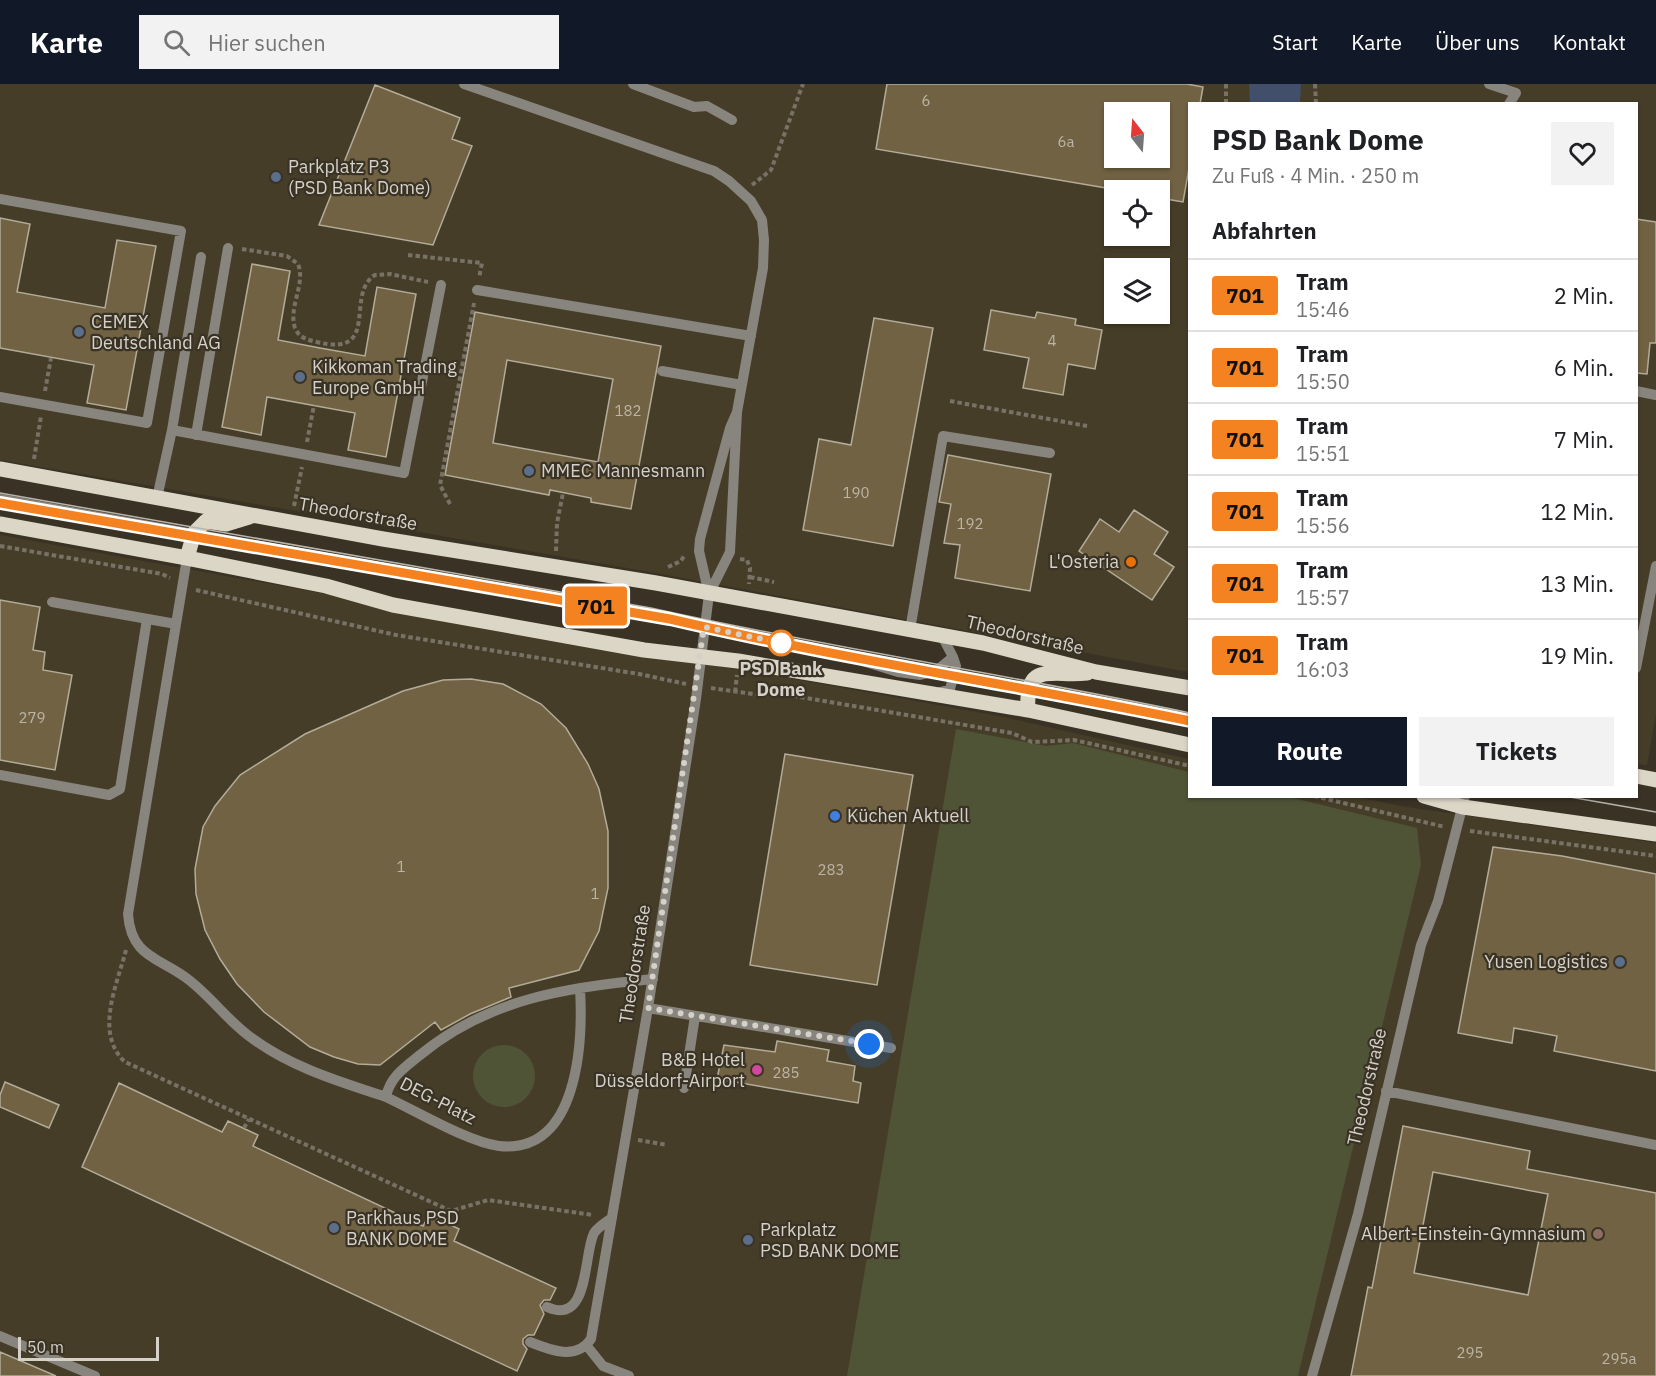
<!DOCTYPE html>
<html lang="de">
<meta charset="utf-8">
<style>
body{margin:0;font-family:"IBM Plex Sans",sans-serif;background:#f2f2f2;color:#202124;height:100vh;display:flex;flex-direction:column;font-size:22px;white-space:nowrap}
*{box-sizing:border-box;margin:0}
p{font-size:20px;color:#757577}
.icon{flex:none;width:33px;height:33px;fill:none;stroke:currentColor;stroke-width:2;stroke-linecap:round;stroke-linejoin:round}
.map{position:relative;flex:1;overflow:hidden}
.sheet{position:absolute;left:1188px;top:18px;width:450px;height:696px;display:flex;flex-direction:column;background:#fff;border-radius:0px;box-shadow:0 2px 4px #0004}
.sheet>*{flex:none}
.badge{padding:0 12px;border-radius:4px;font-size:21px;line-height:39px}
.needle{width:39px;rotate:343deg}
.fabs{position:absolute;left:1104px;top:18px;display:grid;gap:12px}
.fabs a{display:grid;place-items:center;width:66px;height:66px;border-radius:0px;background:#fff;box-shadow:0 2px 4px #0004;font-size:30px}
.scale{position:absolute;left:18px;bottom:15px;width:141px;box-sizing:border-box;padding-left:6px;border:3px solid #d5d1c8;border-top:0;font-size:16px;line-height:21px;white-space:nowrap;color:#d5d1c8;-webkit-text-stroke:4px #3a3325;paint-order:stroke}
.you{position:absolute;width:30px;height:30px;margin:-15px;border:4px solid #fff;border-radius:50%;background:#1a73e8;box-shadow:0 0 0 9px #1a73e833}
.map>.badge{position:absolute;translate:-50% -50%;box-shadow:0 0 0 3px #fff}
h2{padding:0 24px;font-size:22px;line-height:54px}
.round{display:grid;place-items:center;flex:none;width:63px;height:63px;border-radius:0px;background:#f2f2f2}
.summary{display:flex;align-items:center;justify-content:space-between;height:102px;padding:0 24px}
h1{font-size:28px;font-weight:700;line-height:45px}
.button{display:flex;gap:12px;margin-top:auto;padding:12px 24px}
.button a{flex:1;height:69px;border-radius:0px;background:#111827;color:#fff;font-size:24px;font-weight:700;line-height:69px;text-align:center}
.button a+a{background:#f2f2f2;color:#202124}
ul{padding:0;list-style:none}
li{display:flex;align-items:center;gap:18px;height:72px;padding:0 24px;border-top:2px solid #e0e0e0}
li div{flex:1}
li b{display:block;font-size:22px}
li em{font-style:normal}
li .badge{min-width:66px;font-weight:700;text-align:center}
header{display:flex;align-items:center;gap:36px;box-sizing:border-box;height:84px;padding:0 30px;background:#111827;color:#fff}
header strong{font-size:28px}
nav{display:flex;gap:33px;margin-inline-start:auto;font-size:21px}
.search{width:420px;height:54px;background:#f2f2f2;display:flex;align-items:center;gap:15px;box-sizing:border-box;padding:0 21px;border-radius:0px;color:#757577;font-size:22px}
.map>svg:first-child{display:block}
</style>
<header>
<strong>Karte</strong>
<div class="search"><svg class="icon" aria-label="search" viewBox="0 0 24 24"><circle cx="10" cy="10" r="6"/><path d="M15 15l6 6"/></svg>Hier suchen</div>
<nav><a>Start</a><a>Karte</a><a>Über uns</a><a>Kontakt</a></nav>
</header>
<div class="map">
<svg width="1656" height="1292" viewBox="0 0 1656 1292">
<rect width="100%" height="100%" fill="#3a3325"/>
<path fill="#463d28" fill-rule="evenodd" d="M 0,0 L 1656,0 L 1656,630 L 1647,681 L 1636,680 L 1636,20 L 1190,20 L 1189,588 L 645,487 L 0,376 ZM 1114,28 L 1160,28 L 1160,74 L 1114,74 ZM 1114,106 L 1160,106 L 1160,152 L 1114,152 ZM 1114,184 L 1160,184 L 1160,230 L 1114,230 Z
M 0,451 L 1004,633 L 1189,675 L 1190,712 L 1358,713 L 1400,722 L 1656,759 L 1656,1292 L 0,1292 Z"/>
<path fill="#4f5437" d="M 956,645 L 1046,662 L 1073,659 L 1189,688 L 1190,712 L 1289,713 L 1417,744 L 1421,781 L 1298,1292 L 847,1292 Z
M473 992a31 31 0 1 1 62 0a31 31 0 1 1-62 0Z"/>
<path fill="#414f6b" d="M 1249,0 L 1301,0 L 1300,19 L 1250,19 Z"/>
<path fill="#706242" stroke="#b3ac9a" stroke-width="1.5" fill-rule="evenodd" d="M 887,0 L 1187,0 L 1203,3 L 1200,20 L 1190,20 L 1190,79 L 1183,118 L 1160,114 L 1160,106 L 1118,106 L 876,65 ZM 1114,28 L 1160,28 L 1160,74 L 1114,74 Z
M 375,1 L 460,34 L 452,55 L 472,62 L 433,161 L 319,141 Z
M 0,134 L 30,140 L 17,208 L 105,224 L 117,156 L 156,162 L 126,326 L 87,319 L 94,281 L 0,264 Z
M 1636,135 L 1656,138 L 1656,259 L 1650,259 L 1647,290 L 1636,289 Z
M 252,180 L 290,187 L 278,256 L 320,264 L 365,272 L 377,203 L 416,210 L 386,373 L 348,366 L 355,329 L 267,313 L 261,351 L 222,343 Z
M 991,226 L 1035,234 L 1037,228 L 1076,235 L 1075,241 L 1102,246 L 1095,285 L 1068,280 L 1063,311 L 1023,304 L 1029,274 L 984,266 Z
M 475,228 L 661,262 L 631,425 L 591,418 L 591,414 L 550,406 L 549,411 L 445,391 ZM 507,276 L 613,295 L 598,378 L 493,359 Z
M 874,234 L 933,244 L 893,462 L 803,446 L 819,355 L 851,361 Z
M 948,371 L 1051,390 L 1030,507 L 955,494 L 960,461 L 944,459 L 951,420 L 939,418 Z
M 1134,426 L 1168,448 L 1154,470 L 1174,483 L 1152,516 L 1079,467 L 1100,435 L 1119,448 Z
M 0,516 L 40,523 L 33,566 L 45,568 L 43,586 L 72,591 L 55,686 L 0,676 Z
M 471,595 L 503,600 L 541,620 L 566,644 L 588,680 L 599,705 L 608,747 L 608,804 L 599,847 L 579,886 L 509,904 L 511,913 L 470,930 L 441,946 L 435,938 L 380,981 L 358,980 L 334,973 L 310,963 L 264,928 L 237,900 L 220,875 L 205,846 L 196,810 L 195,785 L 203,743 L 215,722 L 240,691 L 305,650 L 403,607 L 443,596 Z
M 785,670 L 913,691 L 877,901 L 750,881 Z
M 1493,763 L 1562,772 L 1656,790 L 1656,987 L 1554,967 L 1557,952 L 1514,944 L 1512,959 L 1458,949 Z
M 777,957 L 829,966 L 827,977 L 855,982 L 853,997 L 861,999 L 858,1019 L 717,995 L 724,961 L 775,968 Z
M 5,998 L 59,1021 L 49,1044 L 0,1023 L 0,1011 Z
M 119,999 L 222,1048 L 228,1037 L 258,1051 L 253,1062 L 423,1142 L 429,1131 L 459,1145 L 454,1157 L 556,1204 L 550,1216 L 544,1216 L 540,1221 L 544,1230 L 534,1251 L 528,1251 L 523,1255 L 523,1260 L 527,1265 L 517,1287 L 82,1083 Z
M 1403,1042 L 1530,1067 L 1527,1085 L 1656,1109 L 1656,1292 L 1351,1292 L 1368,1203 L 1372,1204 ZM 1433,1088 L 1548,1110 L 1528,1211 L 1414,1189 Z
M 0,1268 L 56,1292 L 0,1292 Z"/>
<g fill="none" stroke-linecap="round" stroke-linejoin="round">
<path stroke="#787266" stroke-width="4" stroke-dasharray="4.5 3" stroke-linecap="butt" d="M 1226,0 L 1226,20
M 1315,0 L 1316,20
M 752,101 L 771,86 L 803,0
M 242,165 L 287,172 L 298,180 C 306,200 288,223 295,244 C 299,254 308,256 317,258 C 382,274 344,210 375,191 L 390,190 L 428,198
M 408,171 L 482,179 L 479,194
M 45,307 L 51,274
M 950,317 L 1087,342
M 307,358 L 314,321
M 34,375 L 41,332
M 450,420 L 440,401 L 474,219
M 294,422 L 302,383
M 0,462 L 162,490 L 170,494
M 556,467 L 557,439 L 563,409
M 740,475 L 747,476 L 750,484 L 749,500
M 668,483 L 681,477 L 685,470
M 750,493 L 774,498
M 196,506 L 396,551 L 639,590 L 686,600
M 711,604 L 760,611 L 783,610 L 1012,649 L 1032,658 L 1074,656 L 1190,682
M 735,608 L 737,591
M 1314,712 L 1445,743
M 1470,747 L 1656,772
M 126,866 C 117,901 94,949 125,978 L 451,1127 L 488,1116 L 593,1131
M 244,1044 L 249,1035
M 638,1056 L 667,1061
M 446,1139 L 451,1127"/>
<path stroke="#88857e" stroke-width="10" d="M 464,0 L 714,87 L 729,97 L 751,117 L 762,136 L 764,156 L 763,184 L 737,328 L 730,468 L 709,510
M 633,0 L 694,23 L 707,22 L 732,36
M 1489,0 L 1516,9 L 1509,20
M 0,115 L 181,147 L 147,339 L 0,313
M 477,206 L 751,252
M 662,287 L 742,301
M 1636,307 L 1656,311
M 172,346 L 404,389 L 441,201
M 196,351 L 228,164
M 157,414 L 172,346 L 201,173
M 0,415 L 650,532 L 843,571 L 898,588 L 920,591 L 936,587 L 953,573 L 942,552
M 187,474 L 128,830 C 131,872 157,873 185,893 C 209,910 226,935 249,952 C 290,983 337,997 386,1013
M 52,518 L 176,540
M 910,546 L 943,352 L 1050,369
M 1636,584 L 1656,482
M 938,609 L 950,605 L 956,582 L 953,573
M 0,691 L 109,711 L 120,705 L 147,535
M 580,904 C 583,957 579,1071 499,1062 C 468,1058 416,1027 386,1013 C 390,993 404,984 420,971 C 488,915 567,903 653,895
M 648,924 L 891,964
M 684,1004 L 695,932
M 1386,1007 L 1656,1061
M 547,1223 C 590,1242 583,1171 594,1149 C 598,1143 606,1138 612,1134
M 0,1252 L 95,1292
M 530,1258 C 550,1266 576,1277 591,1255 L 648,924 L 696,615 L 709,510 L 699,467 L 700,455 L 730,344 L 737,328
M 587,1262 L 603,1282 L 629,1292
M 1312,1292 L 1358,1130 L 1421,861 L 1438,817 L 1465,712"/>
<path stroke="#dcd6c7" stroke-width="15" d="M 0,385 L 383,455 L 656,499 L 983,559 L 1096,588 L 1190,604
M 0,440 L 187,474 L 326,502 L 393,521 L 644,566 L 738,577 L 1028,626 L 1190,661
M 187,474 L 194,449 L 206,437 L 226,440 L 249,433
M 1028,626 C 1025,576 1051,593 1087,589
M 1636,692 L 1656,696
M 1424,712 L 1463,723 L 1656,750"/>
<path stroke="#b9b4ab" stroke-width="1.5" d="M 0,409 L 651,524 C 830,564 1011,591 1190,629
M 0,419 L 375,484
M 1564,712 L 1656,728"/>
</g>
<g fill="none" stroke-linecap="round" stroke-linejoin="round">
<g stroke="#fff" stroke-width="14">
<path id="line" d="M 0,419 L 670,535 C 842,575 1017,601 1190,637"/>
</g>
<use href="#line" stroke="#f58220" stroke-width="9"/>
<path stroke="#d5d1c8" stroke-width="6" stroke-dasharray="0 10.8" d="M 781,559 L 704,543 L 648,924 L 869,960"/>
</g>
<g fill="#5c6f8a" stroke="#3a3325" stroke-width="2">
<circle cx="276" cy="93" r="6"/>
<circle cx="79" cy="248" r="6"/>
<circle cx="300" cy="293" r="6"/>
<circle cx="529" cy="387" r="6"/>
<circle cx="1620" cy="878" r="6"/>
<circle cx="334" cy="1144" r="6"/>
<circle cx="748" cy="1156" r="6"/>
</g>
<circle fill="#e8710a" stroke="#3a3325" stroke-width="2" cx="1131" cy="478" r="6"/>
<circle fill="#fff" stroke="#f58220" stroke-width="3" cx="781" cy="559" r="12"/>
<circle fill="#3f7fe0" stroke="#3a3325" stroke-width="2" cx="835" cy="732" r="6"/>
<circle fill="#d1479c" stroke="#3a3325" stroke-width="2" cx="757" cy="986" r="6"/>
<circle fill="#8d6e63" stroke="#3a3325" stroke-width="2" cx="1598" cy="1150" r="6"/>
<g text-anchor="middle" stroke-width="4.5" stroke-linejoin="round" paint-order="stroke">
<g font-size="15" fill="#bcb5a6">
<text x="926" y="22">6</text>
<text x="1066" y="63">6a</text>
<text x="1052" y="262">4</text>
<text x="628" y="332">182</text>
<text x="856" y="414">190</text>
<text x="970" y="445">192</text>
<text x="32" y="639">279</text>
<text x="401" y="788">1</text>
<text x="831" y="791">283</text>
<text x="595" y="815">1</text>
<text x="786" y="994">285</text>
<text x="1470" y="1274">295</text>
<text x="1619" y="1280">295a</text>
</g>
<g font-size="18" fill="#d5d1c8" stroke="#3a3325" text-anchor="start">
<text x="288" y="89">Parkplatz P3<tspan x="288" dy="21">(PSD Bank Dome)</tspan></text>
<text x="91" y="244">CEMEX<tspan x="91" dy="21">Deutschland AG</tspan></text>
<text x="312" y="289">Kikkoman Trading<tspan x="312" dy="21">Europe GmbH</tspan></text>
<text x="541" y="393">MMEC Mannesmann</text>
<text x="1119" y="484" text-anchor="end">L'Osteria</text>
<text x="847" y="738">Küchen Aktuell</text>
<text x="1608" y="884" text-anchor="end">Yusen Logistics</text>
<text x="745" y="982" text-anchor="end">B&amp;B Hotel<tspan x="745" dy="21">Düsseldorf-Airport</tspan></text>
<text x="346" y="1140">Parkhaus PSD<tspan x="346" dy="21">BANK DOME</tspan></text>
<text x="760" y="1152">Parkplatz<tspan x="760" dy="21">PSD BANK DOME</tspan></text>
<text x="1586" y="1156" text-anchor="end">Albert-Einstein-Gymnasium</text>
</g>
<g font-size="18" fill="#d5d1c8" stroke="#3a3325">
<text transform="translate(358 430) rotate(10)" y="6">Theodorstraße</text>
<text transform="translate(1025 551) rotate(13)" y="6">Theodorstraße</text>
<text transform="translate(635 880) rotate(-81)" y="6">Theodorstraße</text>
<text transform="translate(1367 1003) rotate(-77)" y="6">Theodorstraße</text>
<text transform="translate(438 1017) rotate(27)" y="6">DEG-Platz</text>
</g>
<g font-size="18" font-weight="bold" fill="#d5d1c8" stroke="#3a3325">
<text x="781" y="591">PSD Bank<tspan x="781" dy="21">Dome</tspan></text>
</g>
</g>
</svg>
<div class="fabs">
<a><svg class="needle" viewBox="-14 -14 28 28"><path d="M0-13l5 13h-10z" fill="#e53935"/><path d="M0 13l5-13h-10z" fill="#757577"/></svg></a>
<a><svg class="icon" aria-label="locate" viewBox="0 0 24 24"><circle cx="12" cy="12" r="6"/><path d="M12 2v4M12 18v4M2 12h4M18 12h4"/></svg></a>
<a><svg class="icon" aria-label="layers" viewBox="0 0 24 24"><path d="M12 4l9 5-9 5-9-5zM3 14l9 5 9-5"/></svg></a>
</div>
<div class="scale">50 m</div>
<div class="you" style="left:869px;top:960px"></div>
<b class="badge" style="left:596px;top:522px;background:#f58220;color:#111">701</b>
<section class="sheet">
<div class="summary"><div><h1>PSD Bank Dome</h1><p>Zu Fuß · 4 Min. · 250 m</p></div><a class="round"><svg class="icon" aria-label="heart" viewBox="0 0 24 24"><path d="M12 20l-8-8c-3-5 5-10 8-4 3-6 11-1 8 4z"/></svg></a></div>
<h2>Abfahrten</h2>
<ul>
<li><span class="badge" style="background:#f58220;color:#111">701</span><div><b>Tram</b><p>15:46</p></div><em>2 Min.</em></li>
<li><span class="badge" style="background:#f58220;color:#111">701</span><div><b>Tram</b><p>15:50</p></div><em>6 Min.</em></li>
<li><span class="badge" style="background:#f58220;color:#111">701</span><div><b>Tram</b><p>15:51</p></div><em>7 Min.</em></li>
<li><span class="badge" style="background:#f58220;color:#111">701</span><div><b>Tram</b><p>15:56</p></div><em>12 Min.</em></li>
<li><span class="badge" style="background:#f58220;color:#111">701</span><div><b>Tram</b><p>15:57</p></div><em>13 Min.</em></li>
<li><span class="badge" style="background:#f58220;color:#111">701</span><div><b>Tram</b><p>16:03</p></div><em>19 Min.</em></li>
</ul>
<div class="button"><a>Route</a><a>Tickets</a></div>
</section>
</div>
